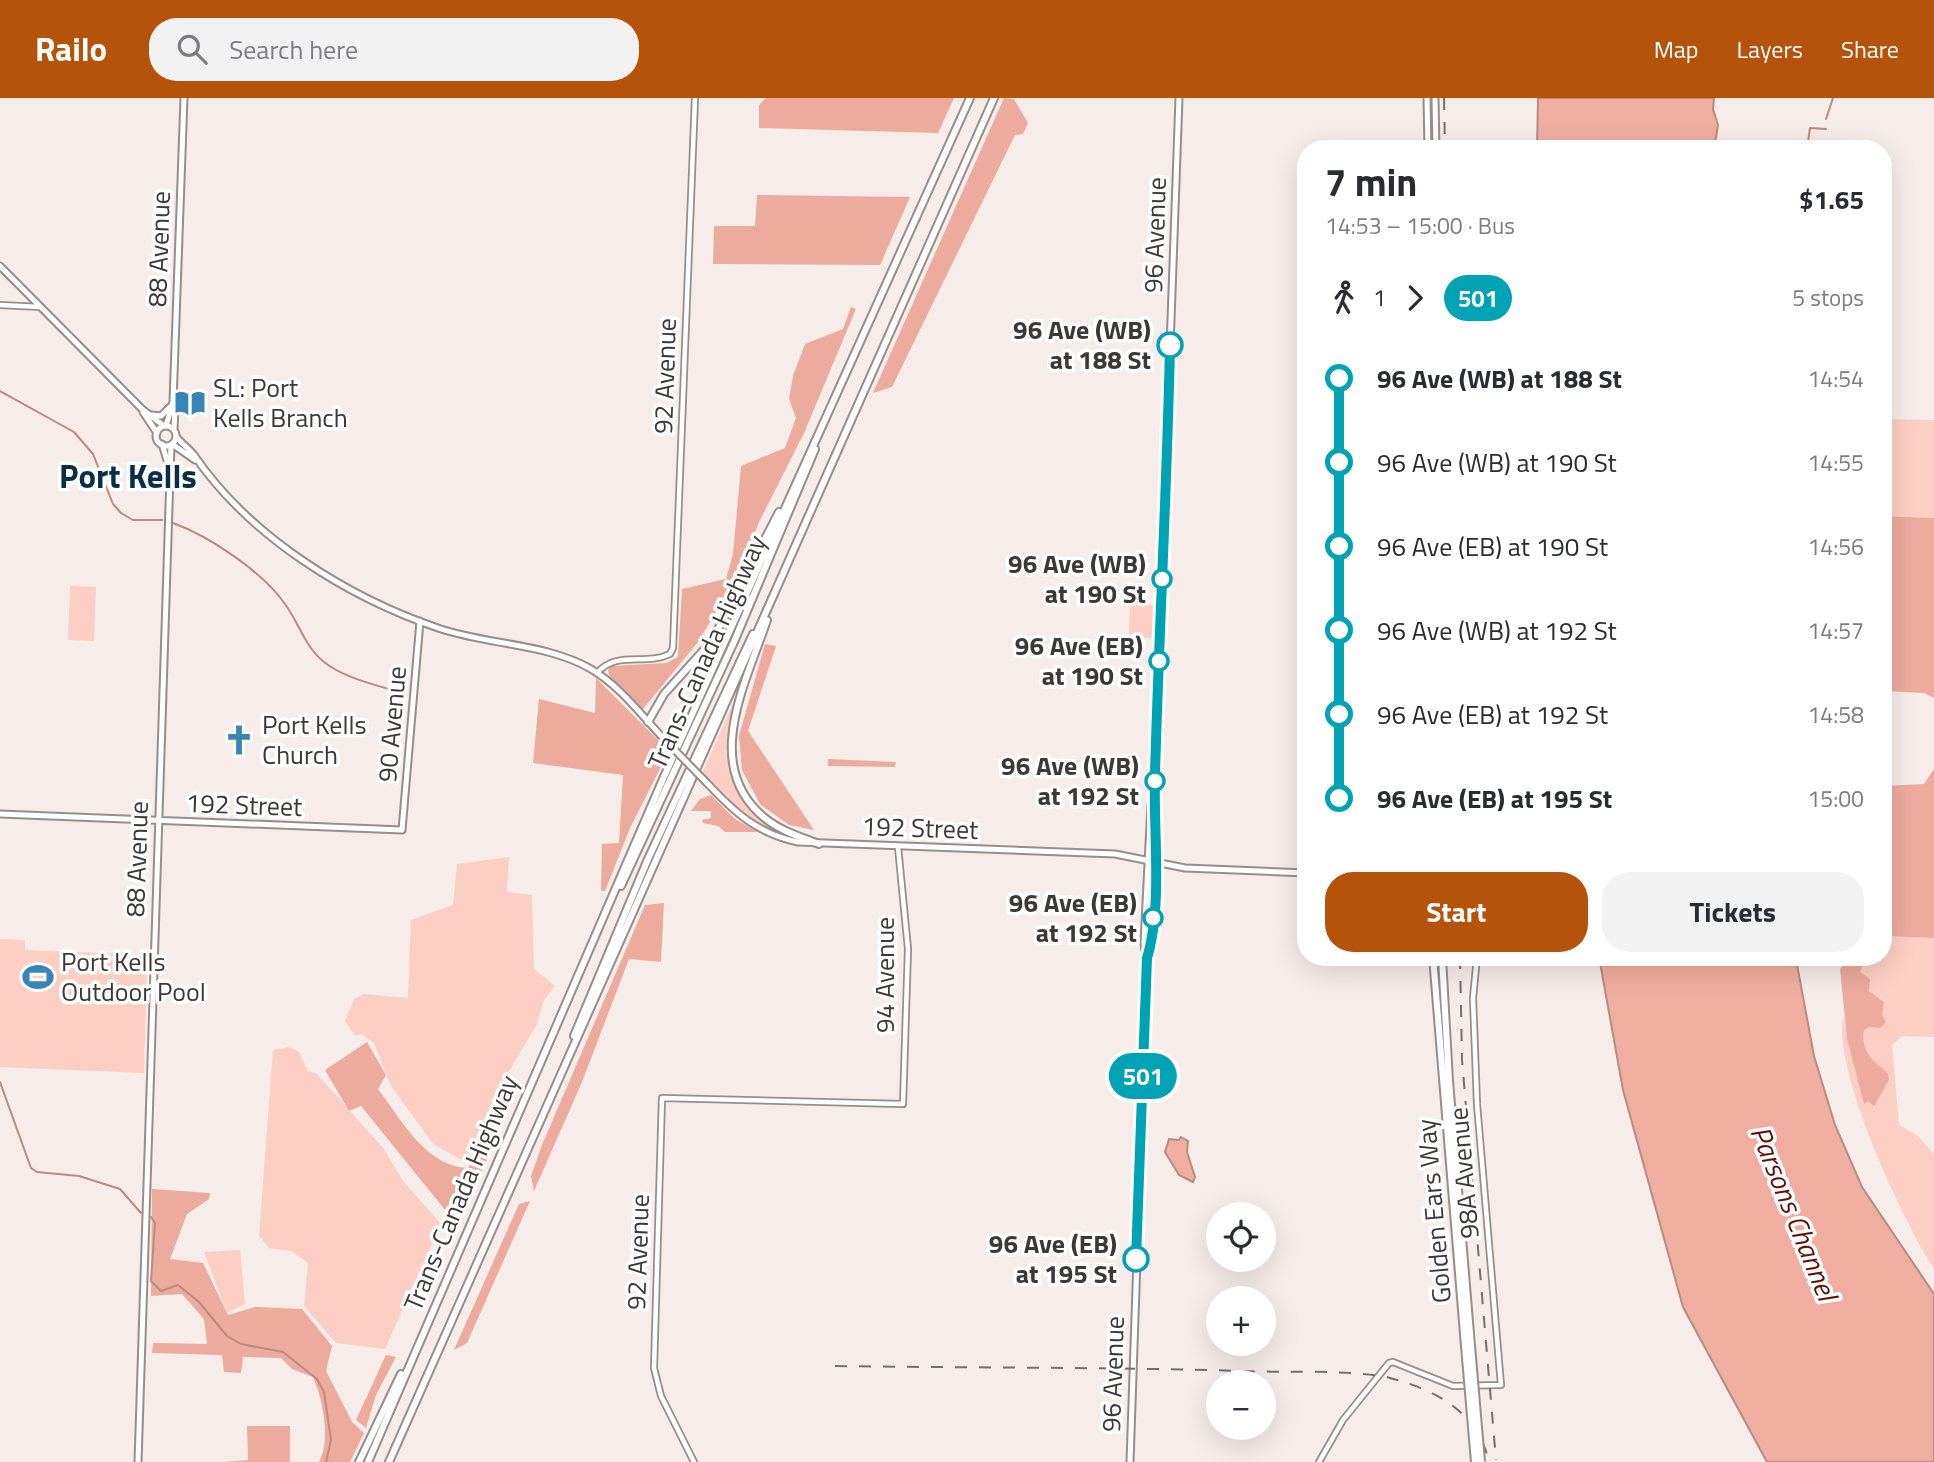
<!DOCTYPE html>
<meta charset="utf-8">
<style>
body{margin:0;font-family:"Titillium Web",sans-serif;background:#f2f2f3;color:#2b2b33;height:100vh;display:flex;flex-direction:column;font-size:26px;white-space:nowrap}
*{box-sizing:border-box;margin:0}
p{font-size:23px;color:#7c7c81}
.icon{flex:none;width:38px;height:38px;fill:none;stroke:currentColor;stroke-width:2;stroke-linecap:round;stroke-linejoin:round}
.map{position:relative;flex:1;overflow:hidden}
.drawer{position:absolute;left:1297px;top:42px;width:595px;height:826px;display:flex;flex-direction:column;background:#fff;border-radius:28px;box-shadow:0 7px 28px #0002}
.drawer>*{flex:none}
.badge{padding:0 14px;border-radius:23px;font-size:24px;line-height:46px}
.buttons{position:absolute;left:1206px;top:1104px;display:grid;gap:14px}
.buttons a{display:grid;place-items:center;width:70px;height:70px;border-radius:50%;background:#fff;box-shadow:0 7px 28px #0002;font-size:35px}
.map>.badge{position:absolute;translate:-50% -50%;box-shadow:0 0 0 4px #fff}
.legs{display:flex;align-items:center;gap:10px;height:77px;padding:0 28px;font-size:23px}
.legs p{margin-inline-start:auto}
.head{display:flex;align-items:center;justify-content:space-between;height:119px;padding:0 28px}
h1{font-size:38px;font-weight:700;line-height:52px}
.button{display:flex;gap:14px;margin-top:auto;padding:14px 28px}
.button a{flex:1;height:80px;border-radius:28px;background:#b45309;color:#fff;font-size:28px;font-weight:700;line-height:80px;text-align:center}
.button a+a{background:#f2f2f3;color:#2b2b33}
ul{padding:0 28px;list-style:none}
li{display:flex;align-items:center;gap:24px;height:84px;font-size:26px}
li i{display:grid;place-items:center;width:10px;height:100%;margin:0 9px;background:currentColor}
li i::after{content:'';width:18px;height:18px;margin:-9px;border:5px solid;border-radius:50%;background:#fff}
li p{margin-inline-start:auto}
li:first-child i{background:linear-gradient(#0000 50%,currentColor 0)}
li:last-child i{background:linear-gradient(currentColor 50%,#0000 0)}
header{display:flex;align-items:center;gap:42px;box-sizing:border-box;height:98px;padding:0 35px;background:#b45309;color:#fff}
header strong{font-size:33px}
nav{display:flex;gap:38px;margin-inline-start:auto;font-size:24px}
.search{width:490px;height:63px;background:#f2f2f3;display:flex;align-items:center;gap:18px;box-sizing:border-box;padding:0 24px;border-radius:28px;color:#7c7c81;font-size:26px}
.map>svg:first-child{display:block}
</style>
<header>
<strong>Railo</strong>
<div class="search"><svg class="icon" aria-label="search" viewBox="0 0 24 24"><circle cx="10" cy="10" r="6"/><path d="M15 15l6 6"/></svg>Search here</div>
<nav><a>Map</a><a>Layers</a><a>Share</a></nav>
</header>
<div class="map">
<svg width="1934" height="1364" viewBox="0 0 1934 1364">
<rect width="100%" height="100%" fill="#f6ecea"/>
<path fill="#fdcec3" d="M 1883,321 L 1934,322 L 1934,420 L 1883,418 Z
M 70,488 L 96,489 L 94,543 L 68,542 Z
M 1130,506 L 1149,506 L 1154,509 L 1156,540 L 1129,539 Z
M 742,585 C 742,596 733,613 730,626 C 718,677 746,701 781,732 L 780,736 C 748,726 723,701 702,676 Z
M 509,759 L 507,794 L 532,797 L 534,871 L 555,888 L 544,902 L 537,926 L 508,975 L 464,1063 L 433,1046 L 391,988 L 374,945 L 361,936 L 355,938 L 345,923 L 354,901 L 363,896 L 408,900 L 411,822 L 453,807 L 457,766 Z
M 1883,838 L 1934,840 L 1934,939 L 1902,938 L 1892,947 L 1899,1027 L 1918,1038 L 1934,1056 L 1934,1171 C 1902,1121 1833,974 1843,918 L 1850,954 L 1865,1005 C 1876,997 1892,990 1888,975 C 1872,962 1861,954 1864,932 L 1882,917 L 1881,901 L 1873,898 L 1859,873 L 1865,867 L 1853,861 L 1846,861 L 1845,867 L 1841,859 L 1883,859 Z
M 0,841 L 25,842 L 25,852 L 147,857 L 144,975 L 0,969 Z
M 290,949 L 299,954 L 308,973 L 317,976 L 384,1051 L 403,1083 L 441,1126 L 385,1251 L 336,1245 L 304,1208 L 308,1165 L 292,1153 L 269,1150 L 259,1138 L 273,952 Z
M 240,1152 L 245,1206 L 227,1215 L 204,1154 Z"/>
<path fill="#ecab9d" d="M 766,0 L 954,0 L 938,35 L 759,30 L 759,7 Z
M 1004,0 L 1014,1 L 1028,25 L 1023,36 L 1015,37 L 892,289 L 873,295 Z
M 757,97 L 910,99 L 880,167 L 713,166 L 714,128 L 755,128 Z
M 851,209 L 856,211 L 804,335 L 759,424 L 739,475 L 698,544 L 643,611 L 611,583 L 608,572 L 611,568 L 666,565 L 678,559 L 682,491 L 726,481 L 733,456 L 741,368 L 785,350 L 796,320 L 789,301 L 793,278 L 805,246 L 843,231 Z
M 1883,418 L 1934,420 L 1934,600 L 1924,595 L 1883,593 Z
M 765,546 L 776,548 L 748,633 L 814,732 L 789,727 L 760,706 L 742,672 L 739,638 Z
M 596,580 L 669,653 L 630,730 L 605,793 L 601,793 L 602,746 L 619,745 L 623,677 L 533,665 L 539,601 L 595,615 Z
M 828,661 L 896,664 L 895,669 L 828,668 Z
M 1934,671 L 1934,840 L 1883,838 L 1883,688 L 1924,686 Z
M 711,697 L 735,721 L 758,734 L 725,734 L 718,728 L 703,725 L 702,722 L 711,720 L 711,713 L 691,713 L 700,701 Z
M 664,805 L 661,864 L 629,861 L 582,984 L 534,1093 L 531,1078 L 542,1047 L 645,807 Z
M 1856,863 L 1865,864 L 1860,874 L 1870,881 L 1869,893 L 1884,904 L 1882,917 L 1886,924 L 1880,930 L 1869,929 L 1864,932 C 1861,954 1872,962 1888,975 L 1889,982 L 1874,1008 L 1868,1003 L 1864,1006 L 1847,941 L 1840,871 L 1842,868 L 1852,868 Z
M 367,944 L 386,977 L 378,991 C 401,1021 426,1069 468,1070 L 501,1002 L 509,1010 L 471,1099 L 453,1108 L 450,1118 L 361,1008 L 349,1013 L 325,972 Z
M 152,1091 L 210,1095 L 209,1101 L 187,1116 L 170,1161 L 203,1165 L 228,1217 L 255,1209 L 302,1211 L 332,1248 L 326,1273 L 352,1324 L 364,1335 L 350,1364 L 319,1364 C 331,1343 323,1301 313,1279 L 292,1271 L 281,1260 L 243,1259 L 241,1275 L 224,1274 L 222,1257 L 152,1255 L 153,1245 L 207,1246 L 204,1221 L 182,1196 L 151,1198 Z
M 530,1103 L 467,1245 L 454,1252 L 519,1106 Z
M 386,1257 L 396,1259 L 376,1297 L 366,1330 L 356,1322 Z
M 247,1328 L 290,1328 L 290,1364 L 224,1364 L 248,1362 Z"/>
<path fill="#f0aea0" stroke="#ba8b80" stroke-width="2" d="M 1538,0 L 1714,0 L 1713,11 L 1718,27 L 1714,51 L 1537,51 Z
M 1599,859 L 1796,861 L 1814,958 L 1835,1027 L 1862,1089 L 1934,1196 L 1934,1364 L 1767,1364 L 1683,1209 L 1623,992 Z
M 1181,1039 L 1188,1043 L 1187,1054 L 1195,1079 L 1193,1084 L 1179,1077 L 1165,1054 L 1169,1041 L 1179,1042 Z"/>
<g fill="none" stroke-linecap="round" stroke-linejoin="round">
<path stroke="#ba8b80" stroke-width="2" d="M 1826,21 L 1833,0
M 1807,51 L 1810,30 L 1826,31
M 0,293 L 74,334 L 93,356 L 113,406 L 121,415 L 133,422 L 162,422
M 177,307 L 177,286
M 173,425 C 209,438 263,474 285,506 C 299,525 305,549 324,564 C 344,580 376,587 399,594
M 0,984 L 31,1070 L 37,1074 L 79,1078 L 120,1091 L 141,1115
M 151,1119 L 155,1125 L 151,1183 L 161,1193 L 178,1187 L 199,1204 L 227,1238 L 241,1246 L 283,1254 L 317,1281 L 324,1294 L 331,1342 L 326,1364"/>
<g stroke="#978e8c" stroke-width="8">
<path id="tertiary" d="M 0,207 L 41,209
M 597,575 C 617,552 645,568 670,556 L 673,550 L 695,0
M 694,1364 L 661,1298 L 654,1270 L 662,1000 L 903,1006 L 908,851 L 898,749
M 1319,1364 L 1343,1322 L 1389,1265 L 1393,1264 L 1453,1288 L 1501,1287 L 1477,1006 L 1473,900 L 1477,859"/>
</g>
<g stroke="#978e8c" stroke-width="9">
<path id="secondary" d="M 0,168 L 142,311 L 164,328
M 143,314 L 157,335
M 152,317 L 161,318 L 170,309
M 166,328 L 173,304 L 184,0
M156 338a10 10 0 1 1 20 0a10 10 0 1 1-20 0Z
M 174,332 L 175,310
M 176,338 C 181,346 189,350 194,357 C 249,438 347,499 438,530 C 487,547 546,545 591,571 C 620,588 642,618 664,641
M 162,346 L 169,369
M 172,346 L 195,362
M 707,685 C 734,714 758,736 798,744 L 1115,756 L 1185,770 L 1306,775
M 0,716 L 402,732 L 420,523
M 1148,857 L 1152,845 L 1155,696
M 138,1364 L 171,347
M 1130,1364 L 1147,872 L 1144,845 L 1151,707 L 1154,694 L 1179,0"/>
</g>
<g stroke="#978e8c" stroke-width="9">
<path id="primary" d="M 1427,0 L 1428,51
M 1435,0 L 1436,51"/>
</g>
<g stroke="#978e8c" stroke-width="10">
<path id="motorway" d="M 767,522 C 746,585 700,669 766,721 C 781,733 801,739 819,746
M 648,624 L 664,596 L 712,543 L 779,414
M 621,788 L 734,544 L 815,351
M 1433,859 L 1465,1248
M 1442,859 L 1449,983 L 1471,1248
M 574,938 L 648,761 L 753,536
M 359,1364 L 401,1276
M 368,1364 L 663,681 L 970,0
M 389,1364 L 994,0"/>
</g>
<use href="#tertiary" stroke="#fff" stroke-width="4.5"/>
<use href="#secondary" stroke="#fff" stroke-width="5"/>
<use href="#primary" stroke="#fff" stroke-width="5"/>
<use href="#motorway" stroke="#fff" stroke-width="6"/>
<path stroke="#746f6d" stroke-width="2" stroke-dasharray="12 12" stroke-linecap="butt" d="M 1444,0 L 1445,51
M 1460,859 L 1462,962 L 1496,1362
M 835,1268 C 971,1270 1107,1269 1242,1273 C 1284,1275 1352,1271 1390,1280 C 1436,1292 1478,1314 1489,1364"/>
<g stroke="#978e8c" stroke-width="9" stroke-linecap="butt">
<path id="secondary-bridge" d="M 664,641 L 707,685"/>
</g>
<g stroke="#978e8c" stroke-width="10" stroke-linecap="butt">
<path id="motorway-bridge" d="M 1465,1248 L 1475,1364
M 1471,1248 L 1481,1364"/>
</g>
<use href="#secondary-bridge" stroke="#fff" stroke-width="5"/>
<use href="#motorway-bridge" stroke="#fff" stroke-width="6"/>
</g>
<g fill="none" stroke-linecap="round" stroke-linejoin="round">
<g stroke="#fff" stroke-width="16">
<path id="line-1" d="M 1136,1161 L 1147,860 C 1163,808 1153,731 1155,676 C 1159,533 1167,390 1170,247"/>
</g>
<use href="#line-1" stroke="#00a3b4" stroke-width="10"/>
</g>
<defs>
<g id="library-bare" transform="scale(2.415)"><path d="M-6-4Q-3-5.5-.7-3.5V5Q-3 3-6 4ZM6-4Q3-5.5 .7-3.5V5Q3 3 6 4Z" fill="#3984b7" stroke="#fff" stroke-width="2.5" paint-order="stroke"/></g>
<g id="church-bare" transform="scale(2.415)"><path d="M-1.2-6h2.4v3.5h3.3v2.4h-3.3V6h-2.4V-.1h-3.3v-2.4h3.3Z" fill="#3984b7" stroke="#fff" stroke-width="2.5" paint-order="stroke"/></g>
<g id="stadium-bare" transform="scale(2.415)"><path d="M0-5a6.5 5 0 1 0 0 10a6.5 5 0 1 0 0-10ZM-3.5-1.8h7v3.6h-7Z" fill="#3984b7" stroke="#fff" stroke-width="2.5" paint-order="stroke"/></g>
</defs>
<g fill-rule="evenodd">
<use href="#library-bare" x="190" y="305"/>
<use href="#church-bare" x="239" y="642"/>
<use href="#stadium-bare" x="38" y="879"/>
</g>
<g fill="#fff" stroke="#00a3b4" stroke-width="3.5">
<circle cx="1170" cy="247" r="12"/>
<circle cx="1162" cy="481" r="9"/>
<circle cx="1159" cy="563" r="9"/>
<circle cx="1155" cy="683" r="9"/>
<circle cx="1153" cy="820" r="9"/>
<circle cx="1136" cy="1161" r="12"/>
</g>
<g text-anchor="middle" stroke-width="7" stroke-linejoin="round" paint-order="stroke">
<g font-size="26" fill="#3c3837" stroke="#fff">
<text transform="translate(1155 137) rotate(-88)" y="9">96 Avenue</text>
<text transform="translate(159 151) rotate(-88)" y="9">88 Avenue</text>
<text transform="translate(665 278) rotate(-88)" y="9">92 Avenue</text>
<text transform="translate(707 554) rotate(-66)" y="9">Trans-Canada Highway</text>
<text transform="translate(392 626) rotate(-85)" y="9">90 Avenue</text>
<text transform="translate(244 707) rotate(2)" y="9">192 Street</text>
<text transform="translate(920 730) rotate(2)" y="9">192 Street</text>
<text transform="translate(137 761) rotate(-88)" y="9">88 Avenue</text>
<text transform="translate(885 877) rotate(-90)" y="9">94 Avenue</text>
<text transform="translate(1464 1075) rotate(-95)" y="9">98A Avenue</text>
<text transform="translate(461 1095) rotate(-67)" y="9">Trans-Canada Highway</text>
<text transform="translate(1434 1113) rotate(-95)" y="9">Golden Ears Way</text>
<text transform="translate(638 1154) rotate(-88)" y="9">92 Avenue</text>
<text transform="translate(1113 1276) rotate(-88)" y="9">96 Avenue</text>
</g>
<g font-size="26" font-weight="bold" fill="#3c3837" stroke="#fff" text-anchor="end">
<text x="1151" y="241">96 Ave (WB)<tspan x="1151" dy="30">at 188 St</tspan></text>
<text x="1146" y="475">96 Ave (WB)<tspan x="1146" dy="30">at 190 St</tspan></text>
<text x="1143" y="557">96 Ave (EB)<tspan x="1143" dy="30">at 190 St</tspan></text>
<text x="1139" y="677">96 Ave (WB)<tspan x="1139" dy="30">at 192 St</tspan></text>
<text x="1137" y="814">96 Ave (EB)<tspan x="1137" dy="30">at 192 St</tspan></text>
<text x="1117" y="1155">96 Ave (EB)<tspan x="1117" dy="30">at 195 St</tspan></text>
</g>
<g font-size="26" fill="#3c3837" stroke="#fff" text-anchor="start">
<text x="213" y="299">SL: Port<tspan x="213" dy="30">Kells Branch</tspan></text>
<text x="262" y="636">Port Kells<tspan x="262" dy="30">Church</tspan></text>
<text x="61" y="873">Port Kells<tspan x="61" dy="30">Outdoor Pool</tspan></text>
</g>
<g font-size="28" font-style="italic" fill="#5d1104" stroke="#fff">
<text transform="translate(1794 1115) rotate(68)" y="10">Parsons Channel</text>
</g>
<g font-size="33" font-weight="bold" fill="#092e46" stroke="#fff">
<text x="128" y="390">Port Kells</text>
</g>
</g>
</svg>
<div class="buttons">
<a><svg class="icon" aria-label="locate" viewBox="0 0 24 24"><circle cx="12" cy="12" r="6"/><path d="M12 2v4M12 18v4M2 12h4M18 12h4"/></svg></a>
<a>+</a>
<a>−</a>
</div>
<b class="badge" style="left:1143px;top:978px;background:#00a3b4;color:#fff">501</b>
<section class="drawer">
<div class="head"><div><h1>7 min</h1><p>14:53 – 15:00 · Bus</p></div><b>$1.65</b></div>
<div class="legs"><svg class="icon" aria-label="walk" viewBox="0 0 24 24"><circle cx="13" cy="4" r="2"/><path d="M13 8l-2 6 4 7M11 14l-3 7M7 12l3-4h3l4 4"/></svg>1<svg class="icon" aria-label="forward" viewBox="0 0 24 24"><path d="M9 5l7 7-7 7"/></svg><b class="badge" style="background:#00a3b4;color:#fff">501</b><p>5 stops</p></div>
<ul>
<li><i style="color:#00a3b4"></i><b>96 Ave (WB) at 188 St</b><p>14:54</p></li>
<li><i style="color:#00a3b4"></i><span>96 Ave (WB) at 190 St</span><p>14:55</p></li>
<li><i style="color:#00a3b4"></i><span>96 Ave (EB) at 190 St</span><p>14:56</p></li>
<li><i style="color:#00a3b4"></i><span>96 Ave (WB) at 192 St</span><p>14:57</p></li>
<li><i style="color:#00a3b4"></i><span>96 Ave (EB) at 192 St</span><p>14:58</p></li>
<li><i style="color:#00a3b4"></i><b>96 Ave (EB) at 195 St</b><p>15:00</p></li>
</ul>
<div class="button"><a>Start</a><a>Tickets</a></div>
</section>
</div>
